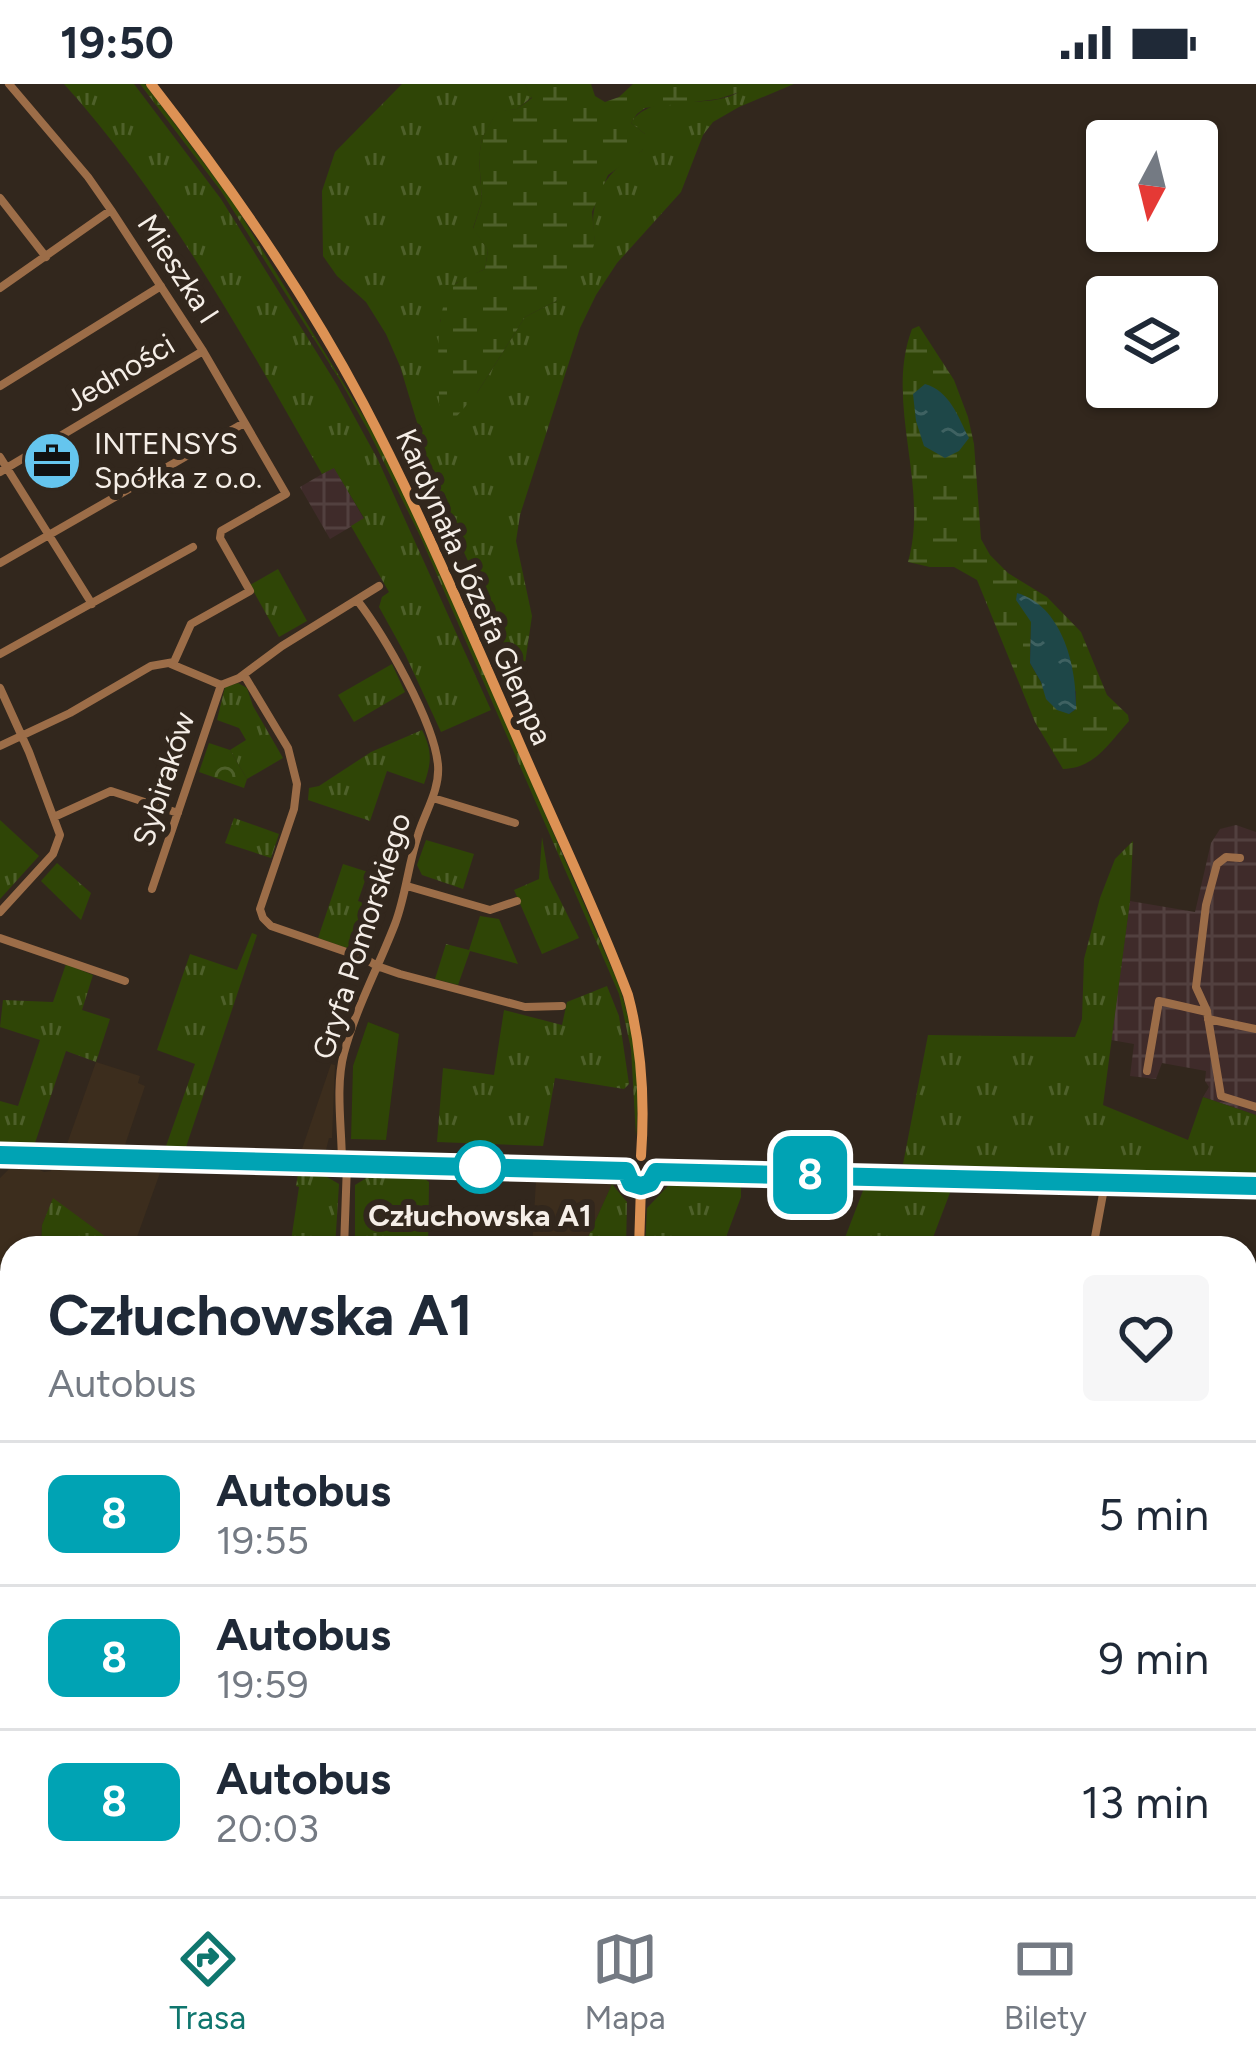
<!DOCTYPE html>
<html lang="pl">
<meta charset="utf-8">
<style>
body{margin:0;font-family:Figtree,sans-serif;background:#f6f6f7;color:#1f2937;height:100vh;display:flex;flex-direction:column;font-size:45px;white-space:nowrap}
*{box-sizing:border-box;margin:0}
p{font-size:39px;color:#747a83}
.icon{flex:none;width:66px;height:66px;fill:none;stroke:currentColor;stroke-width:2;stroke-linecap:round;stroke-linejoin:round}
.map{position:relative;flex:1;overflow:hidden}
.side{position:absolute;left:0px;top:1152px;width:1257px;height:660px;display:flex;flex-direction:column;background:#fff;border-radius:36px 36px 0 0;box-shadow:0 3px 9px #0004}
.side>*{flex:none}
.badge{padding:0 24px;border-radius:18px;font-size:42px;line-height:78px}
.needle{width:78px;rotate:187deg}
.buttons{position:absolute;left:1086px;top:36px;display:grid;gap:24px}
.buttons a{display:grid;place-items:center;width:132px;height:132px;border-radius:12px;background:#fff;box-shadow:0 3px 9px #0004;font-size:60px}
.map>.badge{position:absolute;translate:-50% -50%;box-shadow:0 0 0 6px #fff}
.round{display:grid;place-items:center;flex:none;width:126px;height:126px;border-radius:12px;background:#f6f6f7}
.overview{display:flex;align-items:center;justify-content:space-between;height:204px;padding:0 48px}
h1{font-size:57px;font-weight:700;line-height:90px}
ul{padding:0;list-style:none}
li{display:flex;align-items:center;gap:36px;height:144px;padding:0 48px;border-top:3px solid #e0e1e3}
li div{flex:1}
li b{display:block;font-size:45px}
li em{font-style:normal}
li .badge{min-width:132px;font-weight:700;text-align:center}
.status{display:flex;justify-content:space-between;align-items:center;height:84px;padding:0 60px;background:#fff;direction:ltr}
.status svg{height:33px;fill:currentColor}
.dock{display:flex;justify-content:space-around;align-items:center;height:168px;border-top:3px solid #e0e1e3;background:#fff;font-size:33px;color:#747a83}
.dock a{display:grid;justify-items:center;gap:6px}
.dock .on{color:#0f766e}
.map>svg:first-child{display:block}
</style>
<div class="status"><b>19:50</b><svg viewBox="0 0 49 12"><path d="M0 12V9h3v3zM5 12V6h3v6zM10 12V3h3v9zM15 12V0h3v12zM26 1h20v11H26zM47 4h2v5h-2z"/></svg></div>
<div class="map">
<svg width="1256" height="1812" viewBox="0 0 1256 1812">
<defs>
<pattern id="industrial-grid" width="8" height="8" patternUnits="userSpaceOnUse" patternTransform="scale(3)"><rect width="8" height="8" fill="#3f2b2a"/><path d="M0 4h8M4 0v8" fill="none" stroke="#52403f"/></pattern>
<pattern id="grass-tufts" width="24" height="20" patternUnits="userSpaceOnUse" patternTransform="scale(3)"><rect width="24" height="20" fill="#2f4506"/><path d="M3 7l-1-3M5 7V3M7 7l1-3M15 17l-1-3M17 17v-4M19 17l1-3" fill="none" stroke="#4e602a"/></pattern>
<pattern id="wetland-marsh" width="20" height="14" patternUnits="userSpaceOnUse" patternTransform="scale(3)"><rect width="20" height="14" fill="#2f4506"/><path d="M1 5h8M5 5V1M11 12h8M15 12V8" fill="none" stroke="#4e602a"/></pattern>
<pattern id="park-crowns" width="20" height="18" patternUnits="userSpaceOnUse" patternTransform="scale(3)"><rect width="20" height="18" fill="#2f4506"/><path d="M2 6a3 3 0 1 1 6 0M12 15a3 3 0 1 1 6 0" fill="none" stroke="#4e602a"/></pattern>
<pattern id="water-ripples" width="26" height="14" patternUnits="userSpaceOnUse" patternTransform="scale(3)"><rect width="26" height="14" fill="#1e4748"/><path d="M2 4q2-2 4 0t4 0M15 11q2-2 4 0t4 0" fill="none" stroke="#3f6262"/></pattern>
</defs>
<rect width="100%" height="100%" fill="#32271d"/>
<path fill="#3c2d1d" d="M 96,978 L 140,992 L 138,999 L 145,1002 L 125,1061 L 67,1060 Z
M 331,980 L 335,981 L 332,1054 L 329,1054 L 326,1066 L 302,1065 Z
M 6,1082 L 31,1082 L 44,1088 L 51,1087 L 52,1084 L 161,1086 L 133,1164 L 121,1164 L 53,1115 L 42,1141 L 41,1164 L 12,1164 L 12,1201 L 0,1196 L 0,1094 L 9,1085 Z
M 536,1096 L 612,1100 L 583,1164 L 532,1164 Z"/>
<path fill="url(#industrial-grid)" d="M 334,383 L 364,435 L 330,455 L 300,403 Z
M 1236,741 L 1256,748 L 1256,1031 L 1203,1013 L 1209,1003 L 1205,997 L 1206,987 L 1162,979 L 1156,995 L 1130,992 L 1134,960 L 1111,956 L 1130,817 L 1195,828 L 1211,759 L 1220,745 Z"/>
<path fill="url(#grass-tufts)" d="M 64,0 L 134,0 L 221,115 L 337,301 L 378,376 L 491,626 L 441,648 L 405,570 L 379,523 L 382,513 L 389,508 L 351,442 L 364,434 L 334,384 L 322,390 C 245,256 168,115 64,0 Z
M 140,0 L 145,0 L 233,118 L 369,341 L 405,412 L 473,563 L 619,901 C 635,950 641,1001 636,1052 L 631,965 L 619,910 L 421,454 L 369,348 L 341,298 L 221,107 Z
M 402,0 L 525,0 L 532,13 L 517,25 L 497,28 L 482,54 L 479,74 L 482,117 L 473,144 L 488,166 L 485,185 L 456,199 L 440,237 L 440,264 L 477,309 L 525,233 L 556,217 L 595,157 C 587,115 605,87 642,67 L 645,50 L 631,39 C 654,2 720,33 748,0 L 794,0 L 739,23 L 713,38 L 703,51 L 681,108 L 617,179 L 596,211 L 580,244 L 520,431 L 516,457 L 532,532 L 523,593 L 528,627 L 508,580 L 501,550 L 458,455 L 453,436 L 434,424 L 404,362 L 422,355 L 400,282 L 386,250 L 366,218 L 337,192 L 323,172 L 322,107 L 335,68 Z
M 278,485 L 307,537 L 279,553 L 250,501 Z
M 392,580 L 405,608 L 354,638 L 338,611 Z
M 238,599 L 247,604 L 253,622 L 283,674 L 247,695 L 230,666 L 246,656 L 239,644 L 217,636 L 225,603 Z
M 422,646 C 432,666 432,678 424,700 L 387,687 L 370,737 L 308,716 L 309,704 L 319,702 L 371,668 Z
M 234,734 L 279,750 L 271,774 L 225,759 Z
M 0,736 L 39,772 L 0,815 Z
M 542,753 L 549,794 L 579,854 L 542,870 L 514,806 L 539,795 Z
M 426,756 L 474,770 L 463,805 L 422,791 L 417,781 Z
M 1133,757 L 1130,817 L 1103,1021 L 1188,1056 L 1203,1013 L 1256,1031 L 1256,1090 L 903,1080 L 928,951 L 1075,953 L 1082,935 L 1084,875 L 1100,814 L 1115,775 Z
M 57,779 L 91,809 L 81,836 L 41,797 Z
M 343,780 L 368,788 L 358,817 L 382,826 L 370,865 L 361,869 L 318,854 Z
M 480,832 L 499,835 L 518,880 L 470,867 L 458,901 L 435,895 L 446,860 L 469,866 Z
M 252,849 L 257,851 L 186,1063 L 166,1062 L 195,980 L 157,966 L 190,870 L 237,886 Z
M 66,880 L 93,891 L 82,926 L 110,935 L 96,978 L 66,967 L 35,1059 L 0,1059 L 0,1017 L 18,1022 L 40,956 L 0,943 L 3,916 L 53,918 Z
M 607,902 L 619,932 L 629,1000 L 624,1005 L 555,994 L 543,1062 L 437,1058 L 443,984 L 494,991 L 504,926 L 562,941 L 567,918 Z
M 298,1090 L 322,1090 L 339,1100 L 335,1164 L 274,1164 L 278,1156 L 291,1157 L 299,1103 L 296,1102 Z
M 368,1093 L 425,1095 L 429,1098 L 428,1164 L 365,1164 L 355,1157 L 355,1101 Z
M 612,1100 L 627,1118 L 626,1164 L 583,1164 Z
M 668,1102 L 741,1102 L 741,1113 L 722,1164 L 645,1164 L 647,1124 Z
M 864,1104 L 951,1106 L 929,1164 L 856,1164 L 843,1159 Z
M 53,1114 L 121,1164 L 41,1164 L 42,1141 Z
M 0,1686 L 12,1691 L 12,1800 L 167,1800 L 161,1812 L 0,1812 Z"/>
<path fill="url(#wetland-marsh)" fill-rule="evenodd" d="M 525,0 L 591,0 L 595,12 L 605,18 L 619,13 L 633,0 L 748,0 L 743,7 L 718,15 L 645,24 L 637,30 L 631,39 L 645,50 L 647,56 L 642,67 L 608,91 L 592,128 L 595,157 L 589,177 L 556,217 L 525,233 L 477,309 L 457,332 L 443,332 L 439,320 C 440,287 431,218 458,198 C 466,192 477,189 485,185 L 488,166 L 473,145 L 482,117 L 479,73 L 482,54 L 497,27 L 517,25 L 532,14 Z
M 919,242 L 954,296 L 968,333 L 974,360 L 981,455 L 990,471 L 1008,489 L 1047,513 L 1081,548 L 1107,611 L 1128,631 L 1129,637 C 1108,660 1095,684 1063,685 L 1035,638 L 977,496 L 954,483 L 930,483 L 908,478 C 930,401 884,319 912,245 ZM 1031,538 L 1076,608 L 1076,625 L 1069,630 L 1047,615 L 1041,598 L 1030,579 Z"/>
<path fill="url(#park-crowns)" d="M 209,659 L 230,666 L 247,695 L 244,704 L 199,688 Z"/>
<path fill="#2f4506" d="M 368,938 L 399,950 L 386,1056 L 351,1055 L 353,982 Z"/>
<path fill="url(#water-ripples)" d="M 925,300 C 950,307 958,333 969,354 L 959,367 L 945,374 L 924,362 L 916,337 L 913,310 Z
M 1017,509 C 1063,522 1077,584 1076,625 L 1069,630 L 1057,626 L 1046,615 L 1041,598 L 1030,579 L 1031,538 L 1016,516 Z"/>
<g fill="none" stroke-linecap="round" stroke-linejoin="round">
<path stroke="#9c6d48" stroke-width="8" d="M 0,114 L 46,173
M 0,204 L 111,126
M 0,302 L 161,202
M 0,373 L 92,520
M 0,388 L 203,267
M 0,479 L 244,339
M 0,570 L 193,463
M 171,580 L 221,601 L 239,594 L 282,562 L 379,502
M 244,591 L 288,664 L 297,700 L 294,725 L 260,825 L 263,834 L 271,842 L 364,874 L 377,882 L 400,890 L 525,923 L 562,922
M 0,604 L 29,668 L 60,751 L 53,770 L 0,828
M 0,662 L 70,629 L 151,582 L 174,578 L 191,540 L 250,507 L 220,454 L 221,447 L 286,410 L 203,267 L 111,126 L 88,93 L 9,0
M 433,714 L 515,739
M 54,733 L 111,707 L 178,729
M 407,802 L 490,826 L 517,817
M 152,805 L 221,601
M 0,854 L 125,897
M 1207,927 L 1196,903 L 1206,821 L 1217,780 L 1226,773 L 1240,774
M 1208,935 L 1256,945
M 1147,987 L 1159,917 L 1207,928 L 1221,1012 L 1256,1023
M 342,1080 C 342,1045 335,1003 344,969 C 356,924 378,884 395,840 C 406,811 408,781 418,751 C 425,728 440,706 438,681 C 434,637 384,551 357,516
M 344,1164 L 347,1080
M 1093,1164 L 1105,1099
M 0,1270 L 12,1277
M 0,1514 L 12,1487
M 0,1561 L 12,1566
M 0,1676 L 12,1681
M 1245,1785 L 1256,1788
M 280,1800 L 306,1812
M 168,1812 L 174,1800
M 245,1812 L 247,1800
M 337,1812 L 342,1800
M 432,1812 L 437,1800
M 878,1812 L 884,1800"/>
<path stroke="#dd9254" stroke-width="10" d="M 151,0 C 229,100 303,206 363,319 C 420,427 467,540 516,651 C 553,738 595,823 628,911 C 642,964 645,1017 641,1072
M 0,1071 L 626,1087
M 656,1087 L 1256,1102
M 639,1164 L 641,1102
M 561,1812 L 566,1800"/>
</g>
<g fill="none" stroke-linecap="round" stroke-linejoin="round">
<g stroke="#fff" stroke-width="27">
<path id="line" d="M 0,1071 L 626,1087 L 631,1099 L 641,1102 L 650,1099 L 656,1088 L 1256,1102"/>
</g>
<use href="#line" stroke="#00a3b4" stroke-width="18"/>
</g>
<defs>
<g id="office-disc" transform="scale(3)"><circle r="9.5" fill="#65c5ee" stroke="#32271d"/><path d="M-6-3h4V-5.5h4V-3h4V5H-6ZM-1-4.5V-3h2v-1.5ZM-6 0V1H6V0Z" fill="#111"/></g>
</defs>
<g fill-rule="evenodd">
<use href="#office-disc" x="52" y="377"/>
</g>
<circle fill="#fff" stroke="#00a3b4" stroke-width="6" cx="480" cy="1083" r="24"/>
<g text-anchor="middle" stroke-width="12" stroke-linejoin="round" paint-order="stroke">
<g font-size="30" fill="#f5eee7" stroke="#32271d">
<text transform="translate(178 185) rotate(57)" y="10">Mieszka I</text>
<text transform="translate(120 289) rotate(-31)" y="10">Jedności</text>
<text transform="translate(474 503) rotate(66)" y="10">Kardynała Józefa Glempa</text>
<text transform="translate(164 695) rotate(-72)" y="10">Sybiraków</text>
<text transform="translate(362 852) rotate(-72)" y="10">Gryfa Pomorskiego</text>
</g>
<g font-size="30" fill="#f5eee7" stroke="#32271d" text-anchor="start">
<text x="94" y="370">INTENSYS<tspan x="94" dy="34">Spółka z o.o.</tspan></text>
</g>
<g font-size="30" font-weight="bold" fill="#f5eee7" stroke="#32271d">
<text x="480" y="1142">Człuchowska A1</text>
</g>
</g>
</svg>
<div class="buttons">
<a><svg class="needle" viewBox="-14 -14 28 28"><path d="M0-13l5 13h-10z" fill="#e53935"/><path d="M0 13l5-13h-10z" fill="#747a83"/></svg></a>
<a><svg class="icon" aria-label="layers" viewBox="0 0 24 24"><path d="M12 4l9 5-9 5-9-5zM3 14l9 5 9-5"/></svg></a>
</div>
<b class="badge" style="left:810px;top:1091px;background:#00a3b4;color:#fff">8</b>
<section class="side">
<div class="overview"><div><h1>Człuchowska A1</h1><p>Autobus</p></div><a class="round"><svg class="icon" aria-label="heart" viewBox="0 0 24 24"><path d="M12 20l-8-8c-3-5 5-10 8-4 3-6 11-1 8 4z"/></svg></a></div>
<ul>
<li><span class="badge" style="background:#00a3b4;color:#fff">8</span><div><b>Autobus</b><p>19:55</p></div><em>5 min</em></li>
<li><span class="badge" style="background:#00a3b4;color:#fff">8</span><div><b>Autobus</b><p>19:59</p></div><em>9 min</em></li>
<li><span class="badge" style="background:#00a3b4;color:#fff">8</span><div><b>Autobus</b><p>20:03</p></div><em>13 min</em></li>
</ul>
</section>
</div>
<nav class="dock">
<a class="on"><svg class="icon" aria-label="directions" viewBox="0 0 24 24"><path d="M12 3l9 9-9 9-9-9zM9 14v-3h6M13 9l2 2-2 2"/></svg>Trasa</a>
<a><svg class="icon" aria-label="map" viewBox="0 0 24 24"><path d="M3 6l6-2 6 2 6-2v14l-6 2-6-2-6 2zM9 4v14M15 6v14"/></svg>Mapa</a>
<a><svg class="icon" aria-label="tickets" viewBox="0 0 24 24"><path d="M3 7h18v10H3zM15 7v10"/></svg>Bilety</a>
</nav>
